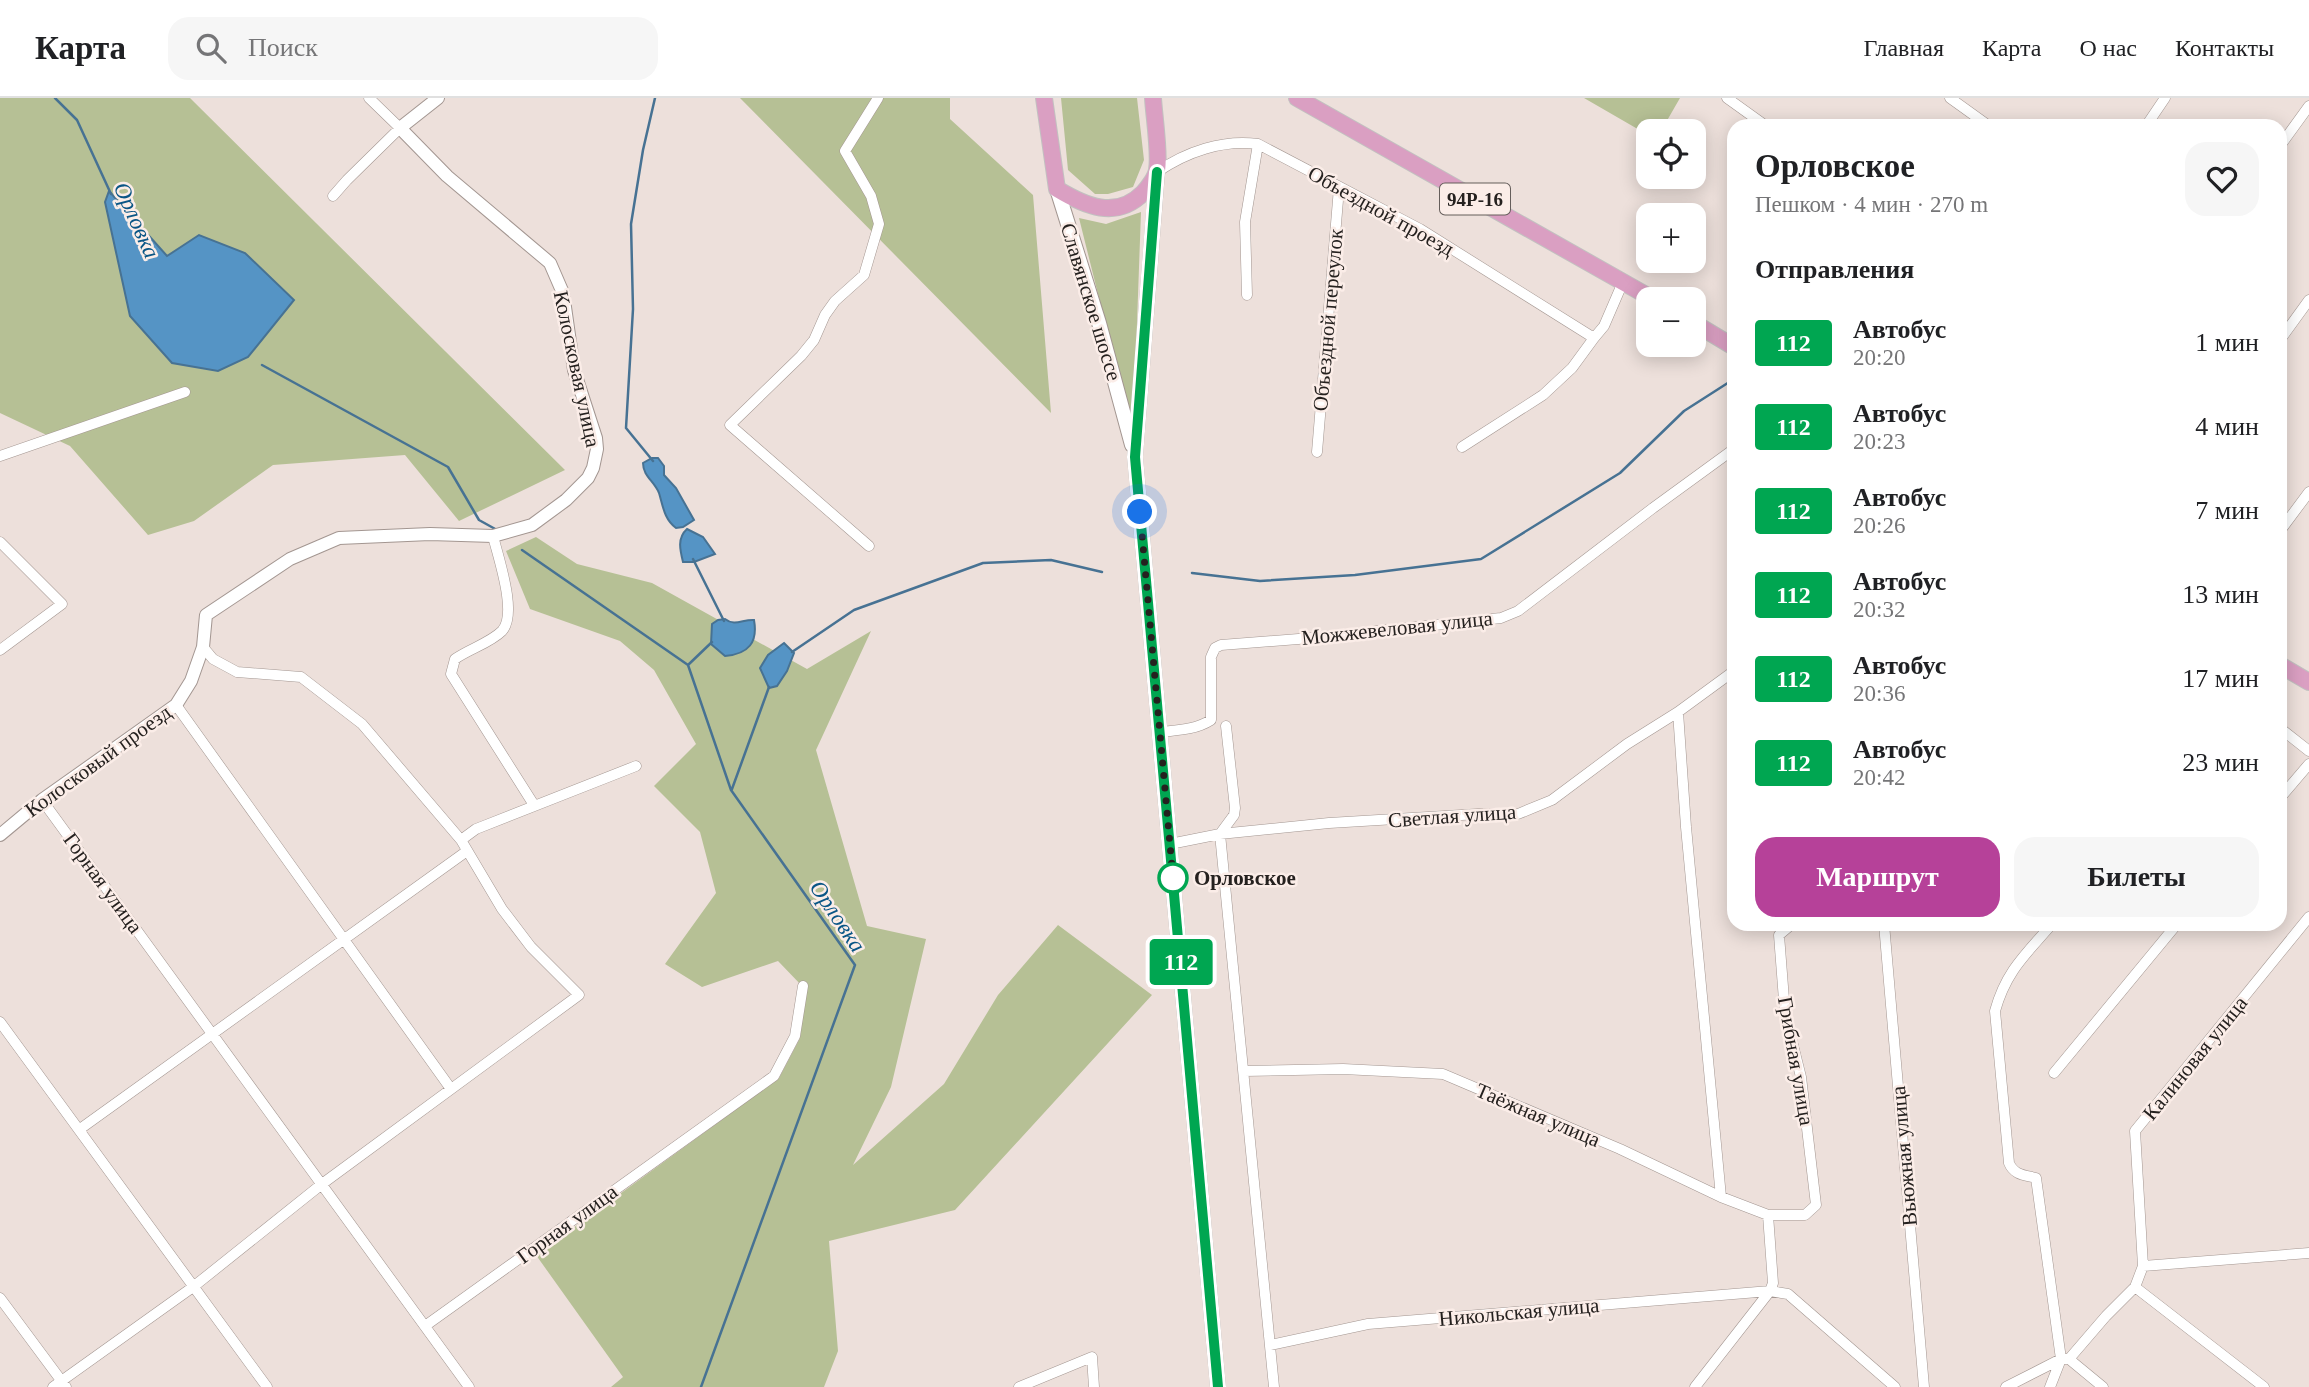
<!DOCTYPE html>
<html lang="ru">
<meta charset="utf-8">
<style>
body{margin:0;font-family:"Times New Roman",serif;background:#f6f6f6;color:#202124;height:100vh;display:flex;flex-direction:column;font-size:26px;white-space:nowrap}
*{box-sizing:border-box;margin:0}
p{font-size:23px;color:#757577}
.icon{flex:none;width:38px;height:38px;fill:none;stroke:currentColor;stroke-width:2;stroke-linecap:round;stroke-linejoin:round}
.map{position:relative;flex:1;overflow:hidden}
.details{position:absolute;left:1727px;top:21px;width:560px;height:812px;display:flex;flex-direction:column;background:#fff;border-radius:21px;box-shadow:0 4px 18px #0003}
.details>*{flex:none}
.badge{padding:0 14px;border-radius:5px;font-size:24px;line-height:46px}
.buttons{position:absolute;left:1636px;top:21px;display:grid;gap:14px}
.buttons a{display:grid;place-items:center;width:70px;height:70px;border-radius:14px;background:#fff;box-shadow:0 4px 18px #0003;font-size:35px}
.you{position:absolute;width:35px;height:35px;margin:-18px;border:5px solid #fff;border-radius:50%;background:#1a73e8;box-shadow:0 0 0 10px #1a73e833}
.map>.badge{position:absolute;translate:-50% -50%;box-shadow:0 0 0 4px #fff}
h2{padding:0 28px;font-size:26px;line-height:63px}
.round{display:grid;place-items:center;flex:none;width:74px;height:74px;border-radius:21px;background:#f6f6f6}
.summary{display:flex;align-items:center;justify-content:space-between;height:119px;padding:0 28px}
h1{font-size:33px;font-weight:700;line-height:52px}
.cta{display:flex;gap:14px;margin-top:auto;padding:14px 28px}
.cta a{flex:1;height:80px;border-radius:21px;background:#b64199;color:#fff;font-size:28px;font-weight:700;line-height:80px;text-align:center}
.cta a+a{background:#f6f6f6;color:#202124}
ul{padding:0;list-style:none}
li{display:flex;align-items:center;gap:21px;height:84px;padding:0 28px}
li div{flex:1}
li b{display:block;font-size:26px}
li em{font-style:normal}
li .badge{min-width:77px;font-weight:700;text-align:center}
header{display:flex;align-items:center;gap:42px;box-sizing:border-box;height:98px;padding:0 35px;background:#fff;border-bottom:2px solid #e0e0e0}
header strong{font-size:33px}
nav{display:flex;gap:38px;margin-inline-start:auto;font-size:24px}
.search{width:490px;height:63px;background:#f6f6f6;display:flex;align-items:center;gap:18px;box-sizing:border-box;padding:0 24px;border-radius:21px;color:#757577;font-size:26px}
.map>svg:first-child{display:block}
</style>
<header>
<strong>Карта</strong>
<div class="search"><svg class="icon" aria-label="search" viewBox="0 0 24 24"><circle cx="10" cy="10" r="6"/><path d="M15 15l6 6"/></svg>Поиск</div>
<nav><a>Главная</a><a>Карта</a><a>О нас</a><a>Контакты</a></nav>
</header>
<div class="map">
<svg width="2309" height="1289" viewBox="0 0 2309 1289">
<rect width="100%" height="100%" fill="#ede0db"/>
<path fill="#b6c095" d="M 0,0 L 190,0 L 565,372 L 459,423 L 405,357 L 273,367 L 194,423 L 148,437 L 70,348 L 0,315 Z
M 740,0 L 950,0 L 950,21 L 1033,97 L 1051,315 Z
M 1061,0 L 1137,0 L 1144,62 L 1133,89 L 1108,96 L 1095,96 L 1068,72 Z
M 1584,0 L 1680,0 L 1661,33 L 1648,33 L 1648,37 Z
M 1141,114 L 1133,336 L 1079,120 L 1106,126 Z
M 536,439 L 577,466 L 652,485 L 807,571 L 871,533 L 816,652 L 867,828 L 926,841 L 891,989 L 853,1067 L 944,986 L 998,897 L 1058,827 L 1152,897 L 955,1112 L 829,1143 L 838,1253 L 824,1289 L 611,1289 L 623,1279 L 536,1157 L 779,980 L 800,940 L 803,889 L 778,863 L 702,889 L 665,866 L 716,795 L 700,734 L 654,688 L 696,646 L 654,572 L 620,543 L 530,511 L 506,453 Z"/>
<path fill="#5594c5" stroke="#477293" stroke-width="2" d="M 109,93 L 167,158 L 199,137 L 245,155 L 294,202 L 248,259 L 218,273 L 172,265 L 130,218 L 105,104 Z
M 652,360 L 658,360 L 664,368 L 664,377 L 676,390 L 694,422 L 683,429 L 676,430 C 664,421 663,408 659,395 C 654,383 643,378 643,365 Z
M 687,431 L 703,439 L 715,456 L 694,464 L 683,464 C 680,452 677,440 687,431 Z
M 725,521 C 735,529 743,521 754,522 C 758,544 749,556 725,558 L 711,546 L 712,526 L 718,522 Z
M 784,545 L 794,555 L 787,573 L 777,588 L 769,590 L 760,570 L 768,557 Z"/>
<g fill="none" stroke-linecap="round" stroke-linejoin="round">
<path stroke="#477293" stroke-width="2.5" d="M 55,0 L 77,22 L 111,96
M 262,267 L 448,369 L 479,422 L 497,432
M 653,363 L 626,330 L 633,211 L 631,126 L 643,52 L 655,0
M 522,452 L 688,567 L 731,692 L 855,867 L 701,1289
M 693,461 L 724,523
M 1192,475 L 1260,483 L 1355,477 L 1481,461 L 1620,375 L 1684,313 L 1734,281
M 792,554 L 854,512 L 983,465 L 1051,462 L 1102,474
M 688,567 L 712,544
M 732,691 L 769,589"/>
<g stroke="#a39691" stroke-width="11">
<path id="minor" d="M 1727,0 L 1766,28
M 1950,0 L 1989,28
M 2146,28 L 2165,0
M 2280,48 L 2309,8
M 1157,74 C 1186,54 1223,41 1258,46 L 1420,131 L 1594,240 L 1572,270 L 1543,297 L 1462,349
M 333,98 L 347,82 L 400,30 L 369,0
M 1247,197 L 1245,124 L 1258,46
M 1594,240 L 1604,228 L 1623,184
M 2280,242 L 2309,202
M 1317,354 L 1339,90
M 0,358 L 185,294
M 2280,433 L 2309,394
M 493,438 C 498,459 518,516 502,533 C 490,545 469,551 455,561 L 451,576 L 534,707
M 0,444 L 62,506 L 0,552
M 869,448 L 730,327 L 801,258 L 814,242 L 825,217 L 835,203 L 864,177 L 879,126 L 871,98 L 845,53 L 878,0
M 176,607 L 451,991
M 1678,614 L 1686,729 L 1721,1099
M 1226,628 L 1235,710 L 1234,717 L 1220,736 L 1274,1289
M 2280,630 L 2309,653
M 1160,634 C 1178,632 1195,632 1211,622 L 1211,559 L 1215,550 L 1221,547 L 1311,540 L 1501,520 L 1518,513 L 1653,410 L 1734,351
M 2280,700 L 2309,666
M 42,702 L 469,1289
M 461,742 L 476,731 L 636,668
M 1170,746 L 1220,736 L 1329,725 L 1478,716 L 1518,716 L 1552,702 L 1627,646 L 1678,614 L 1734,573
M 1884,826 L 1924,1289
M 0,924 L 267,1289
M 1244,973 L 1343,971 L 1443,976 L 1620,1051 L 1721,1099 L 1768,1117 L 1805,1117 L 1816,1107 L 1801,979 L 1785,915 L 1779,837 L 1792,826
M 2054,975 L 2177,826
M 80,1031 L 467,753
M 2143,1168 L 2309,1155
M 2135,1189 L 2264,1289
M 0,1200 L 66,1289
M 425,1228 L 774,978 L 795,938 L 803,888
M 1270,1247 L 1368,1226 L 1770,1193 L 1788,1196 L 1895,1289
M 2069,1261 L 2106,1218 L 2135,1189 L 2143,1168 L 2135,1033 L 2309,819
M 53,1289 L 193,1189 L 322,1086 L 579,897 L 531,849 L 502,811 L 461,742 L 362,626 L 301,579 L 237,574 L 213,561 L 203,549
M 1019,1289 L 1092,1259 L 1094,1289
M 1695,1289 L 1770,1193 L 1773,1185 L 1768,1117
M 2006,1289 L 2061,1261 L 2069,1261 L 2103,1289
M 2050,1289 L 2061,1261 L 2036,1080 C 2024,1077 2014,1077 2009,1065 L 1995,913 C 2006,873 2026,856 2052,826"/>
</g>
<g stroke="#a39691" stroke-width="14">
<path id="tertiary" d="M 0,737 L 42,702 L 176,607 L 191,583 L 203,549 L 206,517 L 290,461 L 339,440 L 430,436 L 493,438 L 532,427 L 566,402 L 588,380 L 593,370 L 597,351 L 596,340 L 574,272 L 563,195 L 550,165 L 447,78 L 400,30 L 438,0"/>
</g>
<g stroke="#a39691" stroke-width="16">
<path id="secondary" d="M 1157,75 L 1135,359 L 1218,1289
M 1057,91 L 1099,225 L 1132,347"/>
</g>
<g stroke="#c2c1c0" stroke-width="18">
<path id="primary" d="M 1044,0 L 1057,91 C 1085,108 1116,122 1143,95 C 1148,90 1156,79 1157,72 C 1160,56 1154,18 1153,0
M 1297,0 L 1653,201
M 1694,225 L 1734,249
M 2280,567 L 2309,584"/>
</g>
<use href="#minor" stroke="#fff" stroke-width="10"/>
<use href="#tertiary" stroke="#fff" stroke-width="12"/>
<use href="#secondary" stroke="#fff" stroke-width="14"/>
<use href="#primary" stroke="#da9fc2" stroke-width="16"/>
</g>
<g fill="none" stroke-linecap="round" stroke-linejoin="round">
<g stroke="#fff" stroke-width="16">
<path id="line" d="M 1157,74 L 1135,359 L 1218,1289"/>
</g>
<use href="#line" stroke="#00a651" stroke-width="10"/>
<path stroke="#25211f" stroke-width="7" stroke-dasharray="0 12.6" d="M 1140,414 L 1173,780"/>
</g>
<circle fill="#fff" stroke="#00a651" stroke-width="3.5" cx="1173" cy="780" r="14"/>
<g text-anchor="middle" stroke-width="5" stroke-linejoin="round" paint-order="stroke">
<rect fill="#fbede8" stroke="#655e5b" stroke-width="2" x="1440" y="85.5" width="70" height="31" rx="5"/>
<g font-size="19" font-weight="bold" fill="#25211f">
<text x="1475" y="108">94Р-16</text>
</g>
<g font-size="21" fill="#25211f" stroke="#fbede8">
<text transform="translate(1381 113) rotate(29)" y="7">Объездной проезд</text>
<text transform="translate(1091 204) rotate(73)" y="7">Славянское шоссе</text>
<text transform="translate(1328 222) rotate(-85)" y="7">Объездной переулок</text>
<text transform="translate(577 271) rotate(78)" y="7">Колосковая улица</text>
<text transform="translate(1397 530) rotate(-6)" y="7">Можжевеловая улица</text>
<text transform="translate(98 663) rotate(-36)" y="7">Колосковый проезд</text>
<text transform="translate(1452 718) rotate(-4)" y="7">Светлая улица</text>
<text transform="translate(103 785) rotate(54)" y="7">Горная улица</text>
<text transform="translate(2195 960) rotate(-51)" y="7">Калиновая улица</text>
<text transform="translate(1796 963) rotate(80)" y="7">Грибная улица</text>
<text transform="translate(1538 1017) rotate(23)" y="7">Таёжная улица</text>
<text transform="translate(1904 1058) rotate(-95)" y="7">Вьюжная улица</text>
<text transform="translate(567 1126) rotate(-36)" y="7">Горная улица</text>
<text transform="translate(1519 1214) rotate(-5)" y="7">Никольская улица</text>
</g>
<g font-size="21" font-weight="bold" fill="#25211f" stroke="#fbede8" text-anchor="start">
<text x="1194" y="787">Орловское</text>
</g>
<g font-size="23" font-style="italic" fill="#0a5686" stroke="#fbede8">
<text transform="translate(137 122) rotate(66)" y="8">Орловка</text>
<text transform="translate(838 818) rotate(56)" y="8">Орловка</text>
</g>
</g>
</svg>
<div class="buttons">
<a><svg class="icon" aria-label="locate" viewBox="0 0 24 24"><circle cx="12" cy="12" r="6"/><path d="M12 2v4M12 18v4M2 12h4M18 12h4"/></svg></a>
<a>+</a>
<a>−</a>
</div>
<div class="you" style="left:1140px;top:414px"></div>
<b class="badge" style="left:1181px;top:864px;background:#00a651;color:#fff">112</b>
<section class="details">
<div class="summary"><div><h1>Орловское</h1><p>Пешком · 4 мин · 270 m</p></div><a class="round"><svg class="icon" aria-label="heart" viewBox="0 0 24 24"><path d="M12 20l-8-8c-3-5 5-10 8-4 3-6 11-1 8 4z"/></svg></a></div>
<h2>Отправления</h2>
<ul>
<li><span class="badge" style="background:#00a651;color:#fff">112</span><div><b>Автобус</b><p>20:20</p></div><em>1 мин</em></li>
<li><span class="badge" style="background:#00a651;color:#fff">112</span><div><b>Автобус</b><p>20:23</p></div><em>4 мин</em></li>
<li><span class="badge" style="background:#00a651;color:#fff">112</span><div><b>Автобус</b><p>20:26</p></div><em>7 мин</em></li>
<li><span class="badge" style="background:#00a651;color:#fff">112</span><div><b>Автобус</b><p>20:32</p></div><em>13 мин</em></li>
<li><span class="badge" style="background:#00a651;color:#fff">112</span><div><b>Автобус</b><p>20:36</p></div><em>17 мин</em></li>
<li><span class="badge" style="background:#00a651;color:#fff">112</span><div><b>Автобус</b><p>20:42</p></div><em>23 мин</em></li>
</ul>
<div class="cta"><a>Маршрут</a><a>Билеты</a></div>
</section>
</div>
